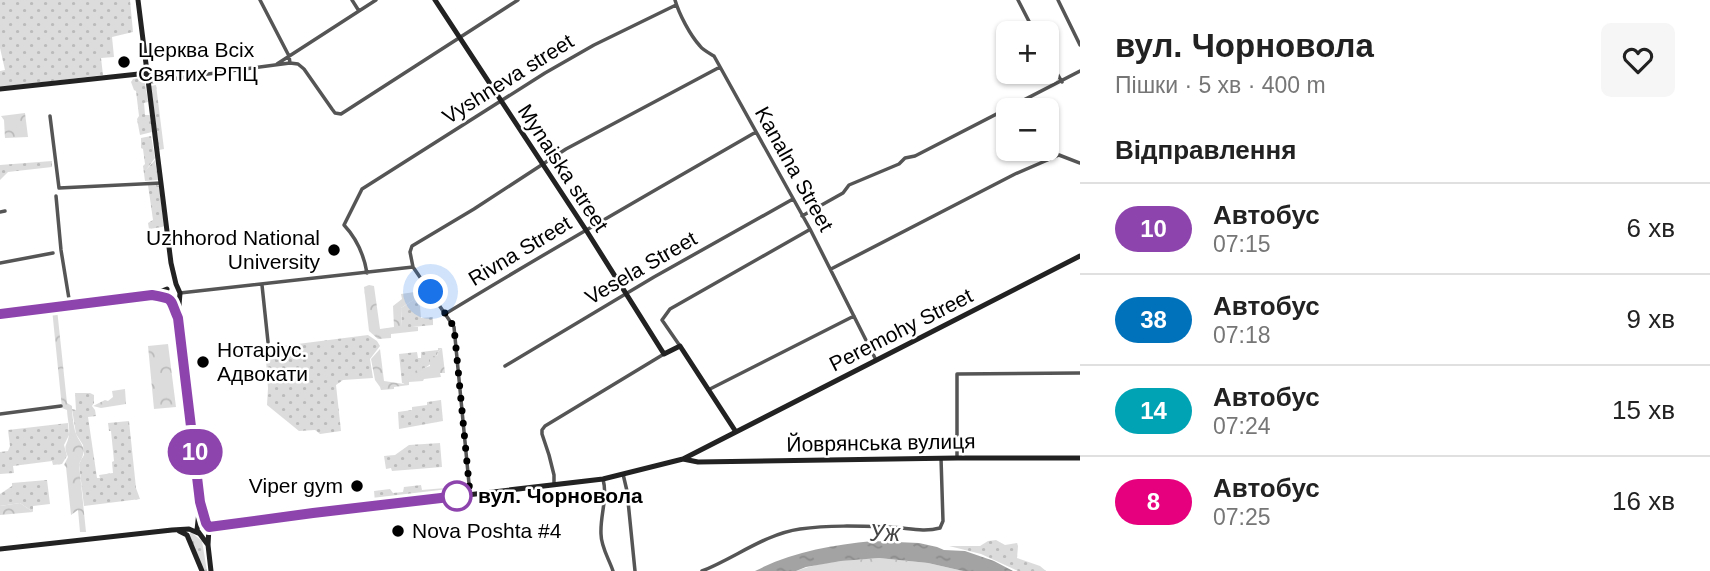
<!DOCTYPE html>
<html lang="uk">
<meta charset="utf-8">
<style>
body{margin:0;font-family:Helvetica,sans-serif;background:#f6f6f6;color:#222;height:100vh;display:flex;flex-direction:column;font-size:26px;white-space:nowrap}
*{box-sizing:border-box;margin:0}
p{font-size:23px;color:#767676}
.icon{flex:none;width:38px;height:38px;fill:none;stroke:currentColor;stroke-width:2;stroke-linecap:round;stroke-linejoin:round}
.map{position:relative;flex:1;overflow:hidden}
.side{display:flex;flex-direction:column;background:#fff;width:630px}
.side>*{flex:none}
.badge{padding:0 14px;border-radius:23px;font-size:24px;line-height:46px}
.fabs{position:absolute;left:996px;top:21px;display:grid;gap:14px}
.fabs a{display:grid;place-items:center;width:63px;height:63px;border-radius:10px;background:#fff;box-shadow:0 2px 5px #0004;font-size:35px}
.you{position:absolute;width:35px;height:35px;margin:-18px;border:5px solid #fff;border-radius:50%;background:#1a73e8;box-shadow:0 0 0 10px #1a73e833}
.map>.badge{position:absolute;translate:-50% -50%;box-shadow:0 0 0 4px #fff}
h2{padding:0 35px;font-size:26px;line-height:63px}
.round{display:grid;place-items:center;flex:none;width:74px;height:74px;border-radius:10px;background:#f6f6f6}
.overview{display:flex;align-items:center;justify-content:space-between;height:119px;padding:0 35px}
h1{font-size:33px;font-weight:600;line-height:52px}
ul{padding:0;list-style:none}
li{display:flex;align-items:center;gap:21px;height:91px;padding:0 35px;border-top:2px solid #e0e0e0}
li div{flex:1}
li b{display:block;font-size:26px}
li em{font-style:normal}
li .badge{min-width:77px;font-weight:700;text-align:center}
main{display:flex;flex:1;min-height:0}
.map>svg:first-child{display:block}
</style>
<main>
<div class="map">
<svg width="1080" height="571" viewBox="0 0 1080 571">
<defs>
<pattern id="grass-dots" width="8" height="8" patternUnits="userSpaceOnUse" patternTransform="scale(1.75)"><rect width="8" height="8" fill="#dcdcdc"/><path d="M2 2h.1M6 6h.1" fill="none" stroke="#bbb" stroke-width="1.8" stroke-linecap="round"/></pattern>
<pattern id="forest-crowns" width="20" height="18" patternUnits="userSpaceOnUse" patternTransform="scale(1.75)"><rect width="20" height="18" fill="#dcdcdc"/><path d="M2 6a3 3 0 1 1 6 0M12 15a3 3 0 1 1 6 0" fill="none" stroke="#bbb"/></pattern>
<pattern id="water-ripples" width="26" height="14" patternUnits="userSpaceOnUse" patternTransform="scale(1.75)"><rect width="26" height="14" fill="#a3a3a3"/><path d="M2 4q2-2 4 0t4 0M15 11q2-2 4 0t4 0" fill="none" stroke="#8b8b8b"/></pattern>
</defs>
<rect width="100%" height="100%" fill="#fff"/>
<path fill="url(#grass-dots)" d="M 0,0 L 130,0 L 133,32 L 112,37 L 114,57 L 101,58 L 103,75 L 0,87 L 0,71 L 5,70 L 0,48 Z
M 144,77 L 148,102 L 144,103 L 145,115 L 150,115 L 152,132 L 140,135 L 137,119 L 139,116 L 136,91 L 134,90 L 131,82 L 133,79 Z
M 156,85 L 164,149 L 159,150 L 151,86 Z
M 151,136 L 155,158 L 146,170 L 155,160 L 158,180 L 145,181 L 143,166 L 145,164 L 143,149 L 141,148 L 141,138 Z
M 52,161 L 52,167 L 8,172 L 0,180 L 0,165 Z
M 148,185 L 157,185 L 159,186 L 164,226 L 162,227 L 149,229 L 148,223 L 153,220 Z
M 415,292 L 417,303 L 420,306 L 421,318 L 433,317 L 433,325 L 402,328 L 401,308 L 415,299 Z
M 368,335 L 377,341 L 380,346 L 370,359 L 373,378 L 343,380 L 336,385 L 341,431 L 320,434 L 315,430 L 299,431 L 267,405 L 268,388 L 266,360 L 274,347 Z
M 438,348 L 442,348 L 438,352 C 434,368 419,369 407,377 L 405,384 L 402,383 L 399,354 L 417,352 L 418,358 L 421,358 L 421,352 L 438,350 Z
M 75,393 L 90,393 L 94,395 L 94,403 L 92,406 L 95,410 L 96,416 L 88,417 L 97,478 L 100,478 L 99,475 L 113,473 L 112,462 L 114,461 L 111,431 L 109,431 L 108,423 L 129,421 L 136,488 L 140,499 L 84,506 L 79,464 L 84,455 L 83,445 L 76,434 L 72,409 L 76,410 Z
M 441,400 L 443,421 L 399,429 L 398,412 L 412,410 L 412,407 L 427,405 L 427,402 Z
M 68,423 L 69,435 L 64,445 L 67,456 L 62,464 L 53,465 L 52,461 L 13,466 L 14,473 L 0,474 L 0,452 L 8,451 L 10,446 L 8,430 Z
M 440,443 L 442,467 L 392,471 L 391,468 L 386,469 L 384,456 L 395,455 L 409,445 Z
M 47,480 L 50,504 L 33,506 L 33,512 L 20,503 L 0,506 L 0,494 L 12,486 L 12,483 Z
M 421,485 L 422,490 L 445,488 L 445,490 L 453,490 L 454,493 L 375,502 L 374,491 L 390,489 L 393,493 L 403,492 L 404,487 Z
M 191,532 L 202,541 L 207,571 L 204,571 L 189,535 Z
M 996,540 L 1005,545 L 1017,543 L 1018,546 L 1017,558 L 1040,566 L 1046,571 L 1018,571 L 981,554 L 949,546 L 980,546 L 988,541 Z"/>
<path fill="url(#forest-crowns)" d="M 25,113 L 28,137 L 5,138 L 4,120 L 1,116 Z
M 369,285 L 374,286 L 380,329 L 394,327 L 393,306 L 402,299 L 401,294 L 415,292 L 415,299 L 401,308 L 402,327 L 418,327 L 418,331 L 391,334 L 391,338 L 378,339 L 369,331 L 364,287 Z
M 52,309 L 57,309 L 67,403 L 72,406 C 72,414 73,423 75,431 C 80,446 89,446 79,464 L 86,532 L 80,532 L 78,510 L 71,515 L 66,467 L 64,465 L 68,457 C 62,444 68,446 69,434 C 70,427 67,417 67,410 L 62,408 Z
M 168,344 L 176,407 L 154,409 L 148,346 Z
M 442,348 L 445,373 L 440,373 L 441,377 L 424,379 L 423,381 L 409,382 L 409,385 L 394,387 L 394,389 L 381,390 L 380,387 L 375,380 L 371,359 L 380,349 L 384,381 L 404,384 L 406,377 L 415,371 L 430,366 L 430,356 L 437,356 L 438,352 Z
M 125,389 L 126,404 L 101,408 L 93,406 L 105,400 L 108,401 L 113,397 L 112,391 Z
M 20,503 L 33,512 L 0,515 L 0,506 Z
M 879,558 L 928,563 L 963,571 L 796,571 C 822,561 851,560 879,558 Z"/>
<path fill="url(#water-ripples)" d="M 873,541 L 919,543 L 937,547 L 944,550 L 965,551 L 994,561 L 1013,571 L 963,571 L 928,563 L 879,558 L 841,561 L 806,567 L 796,571 L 755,571 C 792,552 831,545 873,541 Z"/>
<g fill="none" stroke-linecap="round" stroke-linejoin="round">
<path stroke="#555" stroke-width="3.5" d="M 260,0 L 289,56 L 290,63
M 352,0 L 359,11
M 675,0 C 679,14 690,35 700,46 C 703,50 709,53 714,56 L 810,229 L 876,360
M 1018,0 L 1035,33
M 1058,0 L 1080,45
M 1046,54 L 1062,82
M 277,64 L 376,0
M 149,82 L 290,63 L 298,64 L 304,69 L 332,109 L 335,113 L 341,114 L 518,0
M 50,116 L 59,188 L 161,183
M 56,196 L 61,250 L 70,305
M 0,212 L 5,211
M 802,216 L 843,193 L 849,185 L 899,164 L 905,158 L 915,156 L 1080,71
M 0,263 L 53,253
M 831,269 L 1015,174 L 1059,155 L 1080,163
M 367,273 C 364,255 357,239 344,225 L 362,189 L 545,73 L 594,45 L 676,5
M 262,285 L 268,342
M 180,293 L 413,267
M 445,314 C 548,251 652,192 756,132
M 680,346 L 662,320 L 670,309 L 809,230
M 505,366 L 654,277 L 793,199
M 708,390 L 854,316
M 0,414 L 61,406
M 957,458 L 957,374 L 1080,373
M 623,474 L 627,491 L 635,571
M 603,479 C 608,498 600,515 601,534 C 601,547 609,559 613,571
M 554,484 L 554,475 L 549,455 L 542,434 L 542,430 L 545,426 L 664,354
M 470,494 L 454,327 L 413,267 L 410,252 L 412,246 L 474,209 L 566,149 L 720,67
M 702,571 C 735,558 765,534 800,529 C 829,525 858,526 887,527 C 905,527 922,533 940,528 L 943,521 L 941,458"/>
<path stroke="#222" stroke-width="5" d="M 138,0 L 171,263 L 176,284 L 180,293 L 178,318
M 435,0 L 586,230 L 664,354 L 680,346 L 736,432
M 0,89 L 148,73
M 170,299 L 178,318 L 199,488 L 200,502 L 197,530 L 208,545
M 0,314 L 152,295 L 167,289
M 683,459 L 698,462 L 957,458 L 1080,458
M 201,505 L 207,523 L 209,527 L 208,545 L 211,571
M 209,527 L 313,513 L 603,479 L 683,459 L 1080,256
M 179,531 L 187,535 L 202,571
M 0,549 L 172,530 L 189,529 L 198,533"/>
</g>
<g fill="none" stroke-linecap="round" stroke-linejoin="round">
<g stroke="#fff" stroke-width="16">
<path id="line" d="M 0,314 L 152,295 C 175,299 169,298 178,318 L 200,502 L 206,523 L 209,527 L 313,513 L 458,496"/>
</g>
<use href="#line" stroke="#8e44ad" stroke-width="10"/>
<path stroke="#000" stroke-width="7" stroke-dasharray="0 12.6" d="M 431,292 L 454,327 L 470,494 L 457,496"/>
</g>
<g fill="#000" stroke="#fff" stroke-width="2.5">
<circle cx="124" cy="62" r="7"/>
<circle cx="334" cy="250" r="7"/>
<circle cx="203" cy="362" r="7"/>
<circle cx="357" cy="486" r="7"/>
<circle cx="398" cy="531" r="7"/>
</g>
<circle fill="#fff" stroke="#8e44ad" stroke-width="3.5" cx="457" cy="496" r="14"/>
<g text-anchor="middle" stroke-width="5" stroke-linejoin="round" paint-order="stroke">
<g font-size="21" fill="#000" stroke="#fff" text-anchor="start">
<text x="138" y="57">Церква Всіх<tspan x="138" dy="24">Святих РПЦ</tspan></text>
<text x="320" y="245" text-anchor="end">Uzhhorod National<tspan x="320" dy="24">University</tspan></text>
<text x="217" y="357">Нотаріус.<tspan x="217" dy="24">Адвокати</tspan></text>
<text x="343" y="493" text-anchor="end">Viper gym</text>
<text x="412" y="538">Nova Poshta #4</text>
</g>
<g font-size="21" fill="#000" stroke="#fff">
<text transform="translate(508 79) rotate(-32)" y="7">Vyshneva street</text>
<text transform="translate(563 168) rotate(57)" y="7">Mynaiska street</text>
<text transform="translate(794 169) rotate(61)" y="7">Kanalna Street</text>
<text transform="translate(520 251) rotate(-31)" y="7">Rivna Street</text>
<text transform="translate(641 268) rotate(-30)" y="7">Vesela Street</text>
<text transform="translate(901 330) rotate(-27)" y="7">Peremohy Street</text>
<text transform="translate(881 443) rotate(-1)" y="7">Йоврянська вулиця</text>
</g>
<g font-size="21" font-weight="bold" fill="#000" stroke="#fff" text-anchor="start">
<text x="478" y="503">вул. Чорновола</text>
</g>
<g font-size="23" font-style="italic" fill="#444" stroke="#fff">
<text x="885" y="541">Уж</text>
</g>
</g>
</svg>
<div class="fabs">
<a>+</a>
<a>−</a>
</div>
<div class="you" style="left:431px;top:292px"></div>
<b class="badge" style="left:195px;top:452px;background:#8e44ad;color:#fff">10</b>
</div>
<section class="side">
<div class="overview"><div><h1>вул. Чорновола</h1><p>Пішки · 5 хв · 400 m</p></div><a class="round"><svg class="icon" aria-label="heart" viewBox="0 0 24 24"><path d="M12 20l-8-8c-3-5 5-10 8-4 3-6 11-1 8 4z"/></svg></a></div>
<h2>Відправлення</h2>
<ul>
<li><span class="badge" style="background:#8e44ad;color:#fff">10</span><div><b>Автобус</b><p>07:15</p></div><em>6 хв</em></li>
<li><span class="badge" style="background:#0072bc;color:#fff">38</span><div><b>Автобус</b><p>07:18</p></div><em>9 хв</em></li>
<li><span class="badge" style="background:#00a3b4;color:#fff">14</span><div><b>Автобус</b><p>07:24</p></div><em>15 хв</em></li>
<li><span class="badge" style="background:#e6007e;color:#fff">8</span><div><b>Автобус</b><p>07:25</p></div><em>16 хв</em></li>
</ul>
</section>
</main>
